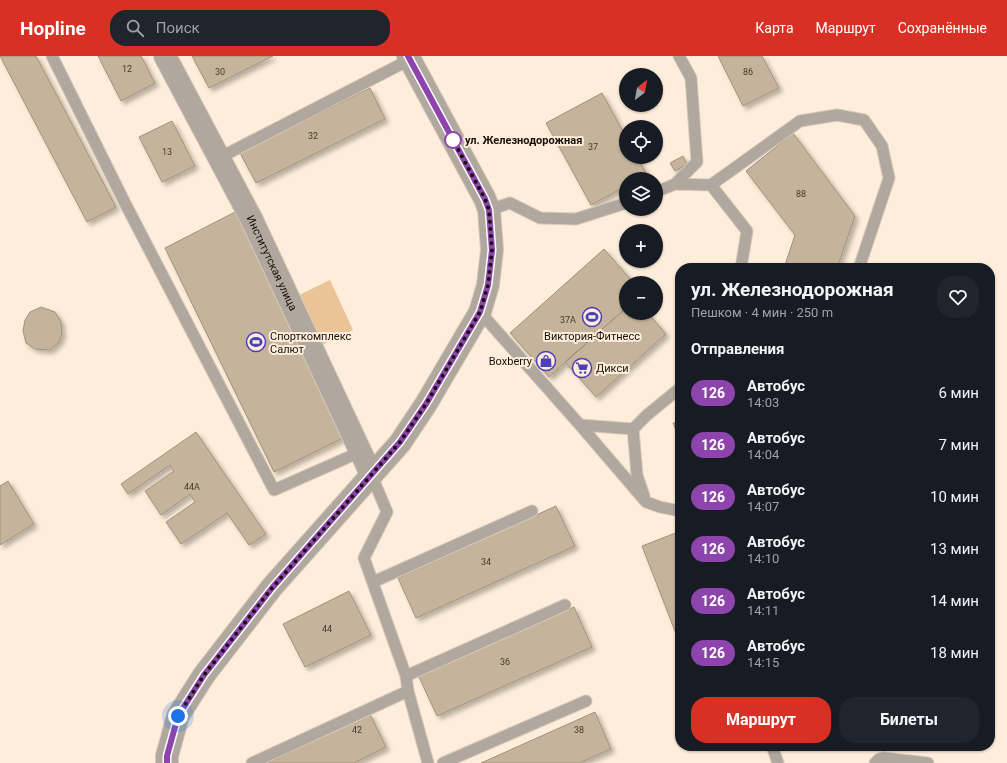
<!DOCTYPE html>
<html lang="ru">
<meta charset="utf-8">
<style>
body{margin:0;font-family:Roboto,sans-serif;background:#20242c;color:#f1f3f6;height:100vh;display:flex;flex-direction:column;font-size:15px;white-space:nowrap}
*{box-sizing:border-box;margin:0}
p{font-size:13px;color:#9ea1a6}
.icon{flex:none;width:22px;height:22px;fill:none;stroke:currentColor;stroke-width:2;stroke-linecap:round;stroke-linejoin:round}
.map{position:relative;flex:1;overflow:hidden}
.details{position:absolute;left:675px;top:207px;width:320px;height:488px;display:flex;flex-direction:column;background:#171b24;border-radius:16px;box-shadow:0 1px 3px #0004}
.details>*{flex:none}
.badge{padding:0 8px;border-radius:13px;font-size:14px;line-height:26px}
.needle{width:26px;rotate:31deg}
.buttons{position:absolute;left:619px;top:12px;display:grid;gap:8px}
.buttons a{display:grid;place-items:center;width:44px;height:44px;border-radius:50%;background:#171b24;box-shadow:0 1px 3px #0004;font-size:20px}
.you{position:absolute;width:20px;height:20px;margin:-10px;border:3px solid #fff;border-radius:50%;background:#1a73e8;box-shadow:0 0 0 6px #1a73e833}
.map>.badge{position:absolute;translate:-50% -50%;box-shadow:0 0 0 2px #fff}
h2{padding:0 16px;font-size:15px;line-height:36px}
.round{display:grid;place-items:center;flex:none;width:42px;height:42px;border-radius:16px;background:#20242c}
.overview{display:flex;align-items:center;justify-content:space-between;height:68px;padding:0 16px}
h1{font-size:19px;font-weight:700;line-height:30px}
.cta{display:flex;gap:8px;margin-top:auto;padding:8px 16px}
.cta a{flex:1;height:46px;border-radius:16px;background:#d93025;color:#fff;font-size:16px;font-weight:700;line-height:46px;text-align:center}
.cta a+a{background:#20242c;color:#f1f3f6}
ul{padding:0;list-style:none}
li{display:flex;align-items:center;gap:12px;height:52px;padding:0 16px}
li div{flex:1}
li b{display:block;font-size:15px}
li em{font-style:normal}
li .badge{min-width:44px;font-weight:700;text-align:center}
header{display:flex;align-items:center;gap:24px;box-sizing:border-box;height:56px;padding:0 20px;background:#d93025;color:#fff}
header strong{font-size:19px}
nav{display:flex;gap:22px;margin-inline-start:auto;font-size:14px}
.search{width:280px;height:36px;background:#20242c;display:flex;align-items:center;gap:10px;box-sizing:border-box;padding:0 14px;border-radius:16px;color:#9ea1a6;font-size:15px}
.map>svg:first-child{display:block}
</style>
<header>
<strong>Hopline</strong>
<div class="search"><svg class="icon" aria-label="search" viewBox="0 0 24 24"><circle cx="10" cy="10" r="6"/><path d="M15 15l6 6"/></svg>Поиск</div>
<nav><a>Карта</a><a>Маршрут</a><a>Сохранённые</a></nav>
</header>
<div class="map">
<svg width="1007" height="707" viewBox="0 0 1007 707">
<defs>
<filter id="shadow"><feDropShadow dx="3.5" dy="3.5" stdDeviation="2" flood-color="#0004"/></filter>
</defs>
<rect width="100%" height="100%" fill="#fdedda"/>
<path fill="#eac497" d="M 330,224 L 353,274 L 320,290 L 297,240 Z"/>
<path fill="#c6b39c" stroke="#a3917b" filter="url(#shadow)" d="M 0,0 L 36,0 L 116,151 L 87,166 Z
M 98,0 L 141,0 L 155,27 L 121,45 Z
M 192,0 L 273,0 L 209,32 Z
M 718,0 L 762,0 L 779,32 L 743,50 Z
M 370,32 L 385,63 L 256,127 L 240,97 Z
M 602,37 L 626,81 L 626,101 L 637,101 L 647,119 L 639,123 L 626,123 L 626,130 L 591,149 L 546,67 Z
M 172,65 L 195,110 L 162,126 L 139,81 Z
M 793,77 L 855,160 L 837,212 L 784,212 L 795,179 L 746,115 Z
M 683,100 L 687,108 L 675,115 L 670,107 Z
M 237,155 L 347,380 L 274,416 L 165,192 Z
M 604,193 L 634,227 L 626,227 L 626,252 L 549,321 L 510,277 Z
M 41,251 L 55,256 L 61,266 L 62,278 L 59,286 L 50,294 L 35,293 L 26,287 L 23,275 L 25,264 L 30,256 Z
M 626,252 L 626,257 L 648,257 L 666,278 L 596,341 L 565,306 Z
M 680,366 L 680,384 L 673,367 Z
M 196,376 L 266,478 L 249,489 L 227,457 L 181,488 L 166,466 L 195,446 L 190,438 L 161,459 L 145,435 L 174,415 L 170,409 L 128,438 L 121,428 Z
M 8,425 L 34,468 L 0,489 L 0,430 Z
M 556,450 L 575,490 L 416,562 L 398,522 Z
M 678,476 L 680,482 L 680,588 L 642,490 Z
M 349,535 L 371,579 L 305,611 L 283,568 Z
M 574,551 L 592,591 L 437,660 L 419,621 Z
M 595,656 L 611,693 L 579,707 L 481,707 Z
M 370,658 L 386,691 L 354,707 L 268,707 Z"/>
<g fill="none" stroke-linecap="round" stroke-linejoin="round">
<g stroke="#d8cab9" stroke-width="13">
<path id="service" d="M 52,0 L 126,149 L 274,434 L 360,396
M 219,102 L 409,4
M 675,128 L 711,129 L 747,175 L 741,212
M 711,129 L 800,65 L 837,59 L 864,64 L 882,90 L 889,122 L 859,212
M 656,136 L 675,128 L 697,106 L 691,22 L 679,0
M 489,154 L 510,147 L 540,162 L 576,163 L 626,147
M 480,256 L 580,369 L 646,446 L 660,451 L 680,455
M 580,369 L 633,373
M 644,440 L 637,419 L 633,373 L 647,359 L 680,332
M 373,526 L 532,455
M 406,620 L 565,549
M 408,635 L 428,707
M 772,690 L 778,707
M 252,707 L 408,635 L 406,620 L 364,502 L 387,456 L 371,418
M 443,707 L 586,645
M 875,707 L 879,703 L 884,702 L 928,707"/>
</g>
<g stroke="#d8cab9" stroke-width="24">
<g id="minor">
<path id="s1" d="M 165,0 L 252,164 L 371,418"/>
</g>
</g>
<g stroke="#d8cab9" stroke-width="24">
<path id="tertiary" d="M 167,707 L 167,700 L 178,660 L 204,619 L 272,531 L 400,387 L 426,348 L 480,256 L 488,229 L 492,194 L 489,154 L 485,143 L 408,0"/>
</g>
<use href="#service" stroke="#b0a79e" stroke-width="11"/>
<use href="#minor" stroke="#b0a79e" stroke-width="22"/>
<use href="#tertiary" stroke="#b0a79e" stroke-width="22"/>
</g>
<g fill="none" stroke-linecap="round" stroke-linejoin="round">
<g stroke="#fff" stroke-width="9">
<path id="line" d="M 167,707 L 167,700 L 178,660 L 204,619 L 272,532 L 400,386 L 426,348 L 480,256 L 488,229 L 492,194 L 489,154 L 485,143 L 408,0"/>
</g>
<use href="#line" stroke="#8e44ad" stroke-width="6"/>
<path stroke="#171109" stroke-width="4" stroke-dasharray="0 7.2" d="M 178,660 L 204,619 L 272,532 L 400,386 L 426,348 L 480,256 L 488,229 L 492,194 L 489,154 L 485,143 L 453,84"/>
</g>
<defs>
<g id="stadium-ring" transform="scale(1)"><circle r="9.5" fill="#fdedda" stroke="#4d41b8" stroke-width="1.5"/><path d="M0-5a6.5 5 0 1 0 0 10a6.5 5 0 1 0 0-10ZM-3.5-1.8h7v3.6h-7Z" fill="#4d41b8"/></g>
<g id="shop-ring" transform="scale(1)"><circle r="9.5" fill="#fdedda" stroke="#4d41b8" stroke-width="1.5"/><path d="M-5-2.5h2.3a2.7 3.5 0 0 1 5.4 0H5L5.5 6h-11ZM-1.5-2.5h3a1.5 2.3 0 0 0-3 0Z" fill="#4d41b8"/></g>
<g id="supermarket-ring" transform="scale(1)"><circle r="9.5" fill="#fdedda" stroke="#4d41b8" stroke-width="1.5"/><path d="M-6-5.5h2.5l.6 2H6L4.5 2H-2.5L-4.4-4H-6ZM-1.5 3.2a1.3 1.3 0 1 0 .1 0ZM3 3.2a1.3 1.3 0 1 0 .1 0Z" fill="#4d41b8"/></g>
</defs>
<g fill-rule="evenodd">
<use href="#stadium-ring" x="592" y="261"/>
<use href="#stadium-ring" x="256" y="286"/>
<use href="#shop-ring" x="546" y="305"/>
<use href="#supermarket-ring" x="582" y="312"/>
</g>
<circle fill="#fff" stroke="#8e44ad" stroke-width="2" cx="453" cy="84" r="8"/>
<g text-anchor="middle" stroke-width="4" stroke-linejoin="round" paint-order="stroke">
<g font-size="9" fill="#433a2e">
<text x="127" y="16">12</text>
<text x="220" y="19">30</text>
<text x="748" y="19">86</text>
<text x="313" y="83">32</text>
<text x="593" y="94">37</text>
<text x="167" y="99">13</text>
<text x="801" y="141">88</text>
<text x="568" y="267">37А</text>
<text x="192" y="434">44А</text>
<text x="486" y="509">34</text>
<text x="327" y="576">44</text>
<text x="505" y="609">36</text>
<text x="357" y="677">42</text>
<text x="579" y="677">38</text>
</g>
<g font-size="11" font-weight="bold" fill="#171109" stroke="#fdedda" text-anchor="start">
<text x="465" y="88">ул. Железнодорожная</text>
</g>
<g font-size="11" fill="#171109" stroke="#fdedda">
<text dy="4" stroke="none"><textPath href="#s1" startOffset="233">Институтская улица</textPath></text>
</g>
<g font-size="11" fill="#171109" stroke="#fdedda" text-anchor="start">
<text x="270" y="284">Спорткомплекс<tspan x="270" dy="13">Салют</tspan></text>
<text x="592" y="284" text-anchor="middle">Виктория-Фитнесс</text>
<text x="532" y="309" text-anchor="end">Boxberry</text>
<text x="596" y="316">Дикси</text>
</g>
</g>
</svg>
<div class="buttons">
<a><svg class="needle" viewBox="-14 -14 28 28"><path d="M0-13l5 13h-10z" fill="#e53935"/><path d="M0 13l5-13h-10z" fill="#9ea1a6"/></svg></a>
<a><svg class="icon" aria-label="locate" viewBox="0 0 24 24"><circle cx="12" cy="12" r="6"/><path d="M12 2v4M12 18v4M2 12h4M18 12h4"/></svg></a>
<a><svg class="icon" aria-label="layers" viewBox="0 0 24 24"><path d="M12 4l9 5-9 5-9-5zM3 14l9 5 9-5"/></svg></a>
<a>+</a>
<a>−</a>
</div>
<div class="you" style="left:178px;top:660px"></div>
<section class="details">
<div class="overview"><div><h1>ул. Железнодорожная</h1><p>Пешком · 4 мин · 250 m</p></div><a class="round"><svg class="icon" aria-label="heart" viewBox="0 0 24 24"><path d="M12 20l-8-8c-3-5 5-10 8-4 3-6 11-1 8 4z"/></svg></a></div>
<h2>Отправления</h2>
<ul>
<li><span class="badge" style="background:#8e44ad;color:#fff">126</span><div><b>Автобус</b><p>14:03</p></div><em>6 мин</em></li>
<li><span class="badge" style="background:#8e44ad;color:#fff">126</span><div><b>Автобус</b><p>14:04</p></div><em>7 мин</em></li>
<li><span class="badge" style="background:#8e44ad;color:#fff">126</span><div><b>Автобус</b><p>14:07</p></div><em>10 мин</em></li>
<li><span class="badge" style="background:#8e44ad;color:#fff">126</span><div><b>Автобус</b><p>14:10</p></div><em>13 мин</em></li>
<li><span class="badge" style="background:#8e44ad;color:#fff">126</span><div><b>Автобус</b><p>14:11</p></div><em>14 мин</em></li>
<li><span class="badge" style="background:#8e44ad;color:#fff">126</span><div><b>Автобус</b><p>14:15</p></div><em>18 мин</em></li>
</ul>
<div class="cta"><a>Маршрут</a><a>Билеты</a></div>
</section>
</div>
